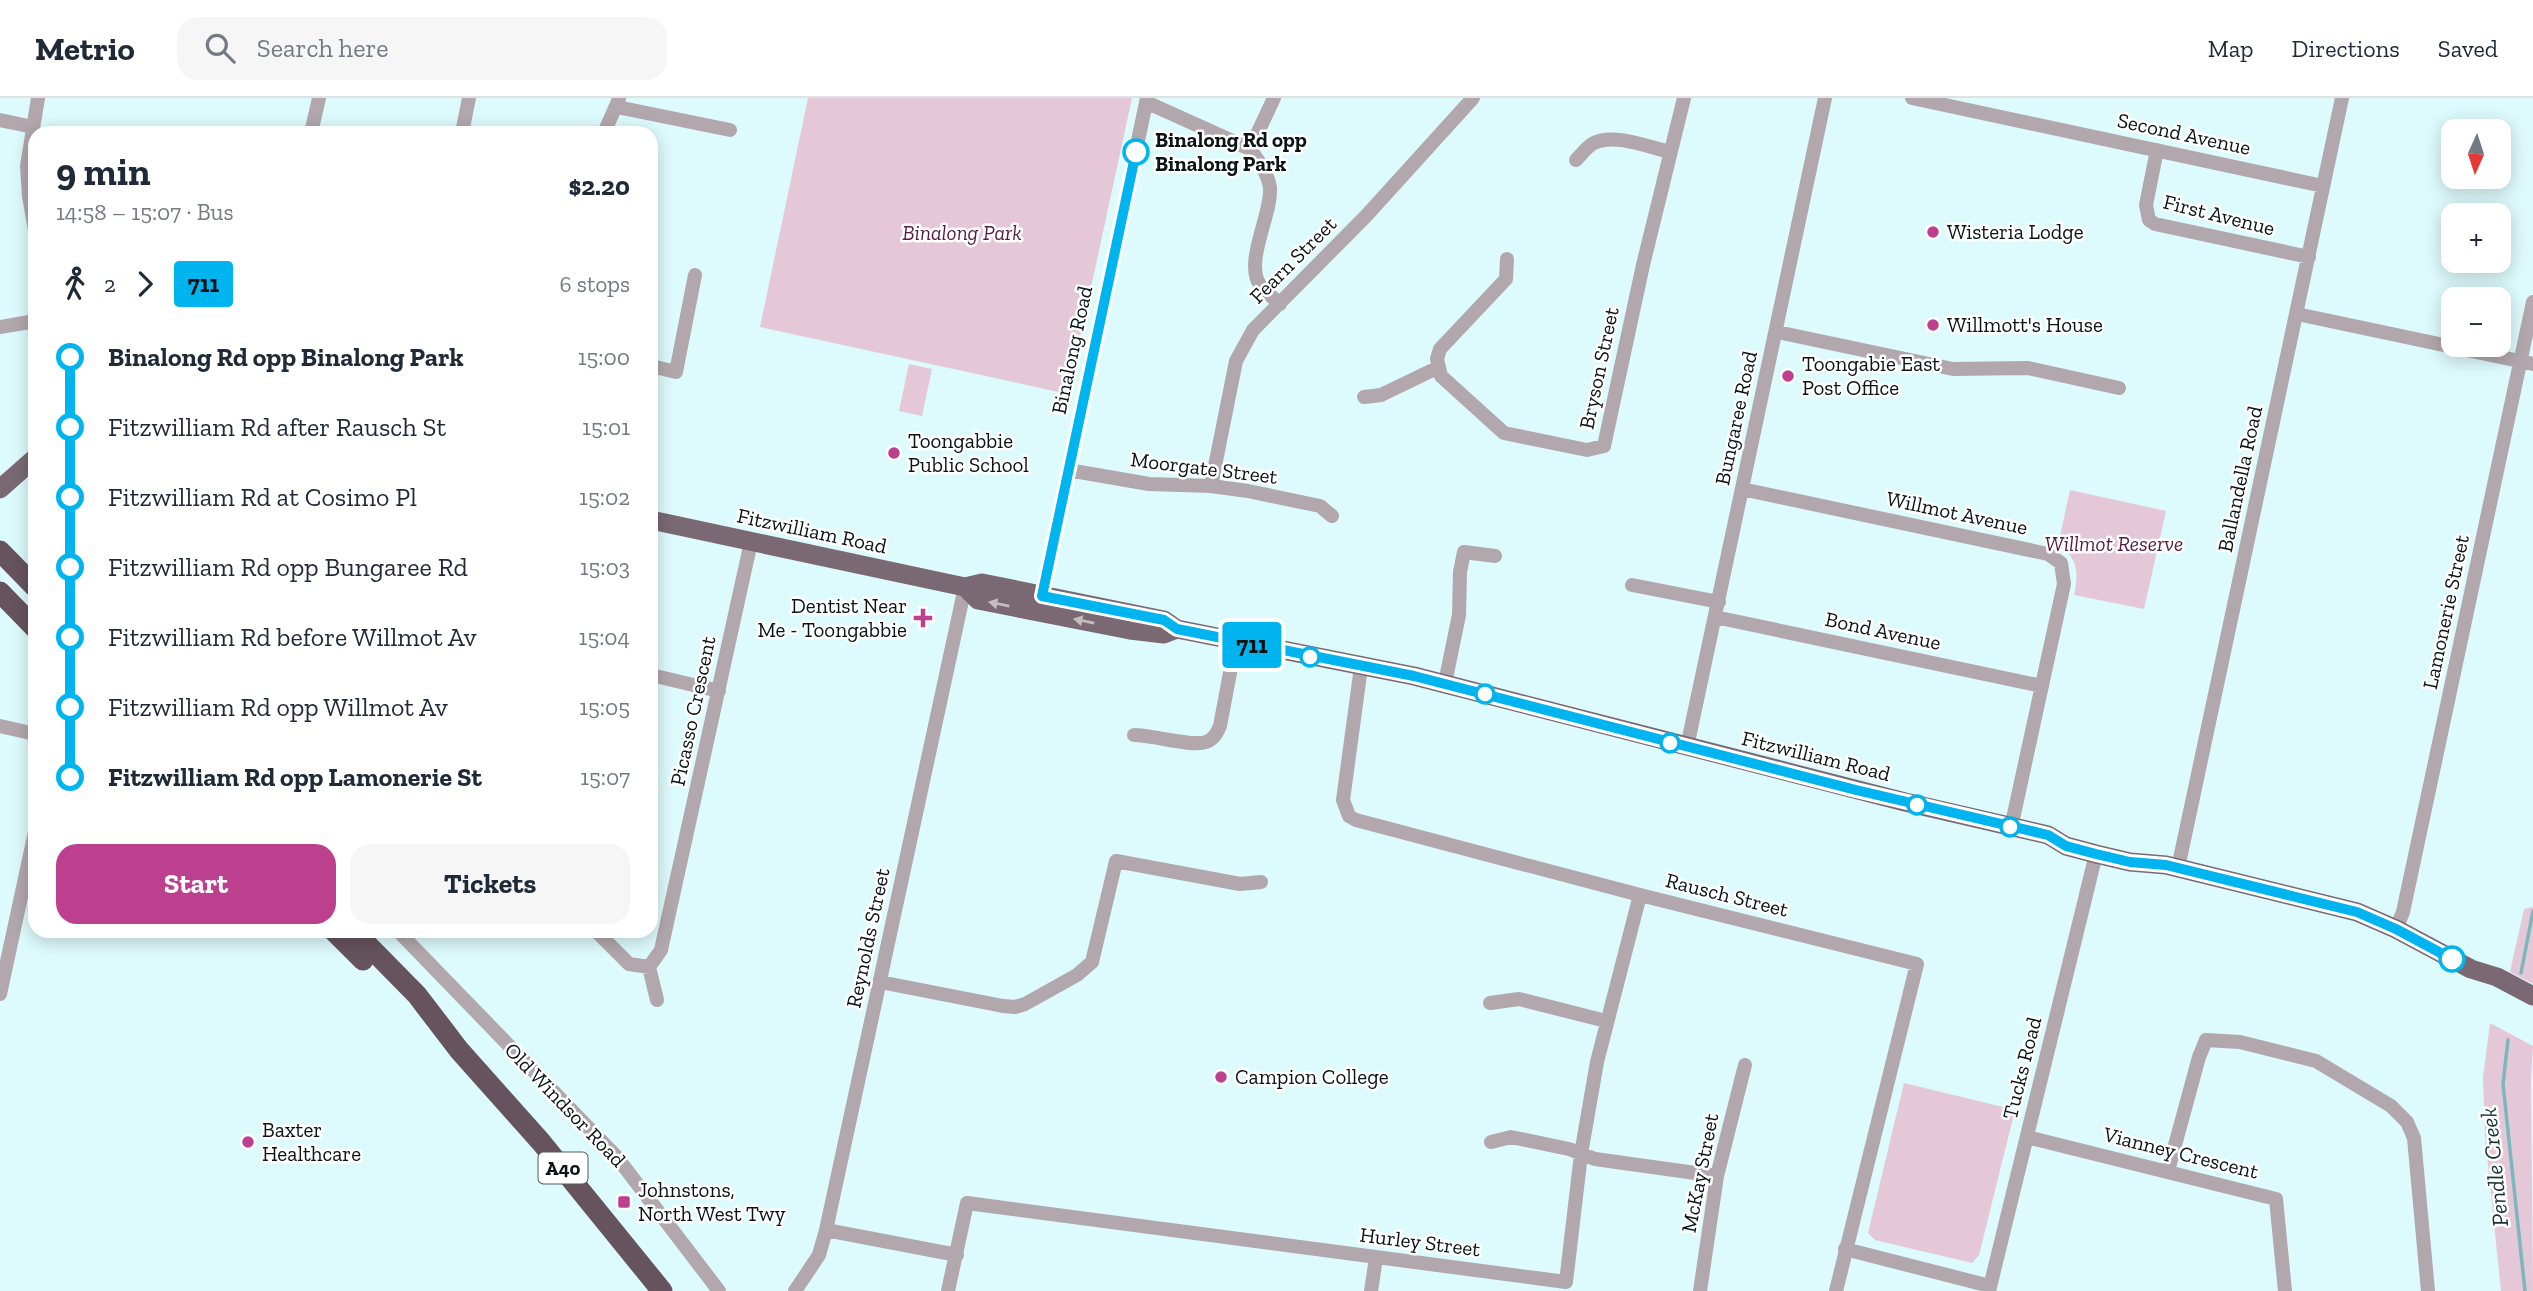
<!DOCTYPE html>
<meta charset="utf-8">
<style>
body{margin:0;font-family:"Zilla Slab",serif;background:#f6f6f7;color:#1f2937;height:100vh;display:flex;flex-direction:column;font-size:26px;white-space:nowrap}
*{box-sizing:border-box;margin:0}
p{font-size:23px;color:#747a83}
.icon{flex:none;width:38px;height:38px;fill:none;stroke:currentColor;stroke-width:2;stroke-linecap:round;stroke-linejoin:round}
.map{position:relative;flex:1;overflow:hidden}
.side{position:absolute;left:28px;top:28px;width:630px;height:812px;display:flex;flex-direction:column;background:#fff;border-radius:21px;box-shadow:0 4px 18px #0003}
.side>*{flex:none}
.badge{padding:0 14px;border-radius:5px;font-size:24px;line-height:46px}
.needle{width:46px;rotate:183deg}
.buttons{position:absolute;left:2441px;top:21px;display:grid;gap:14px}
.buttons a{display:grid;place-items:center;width:70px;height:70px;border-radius:14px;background:#fff;box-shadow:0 4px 18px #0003;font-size:35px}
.map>.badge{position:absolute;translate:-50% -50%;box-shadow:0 0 0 4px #fff}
.legs{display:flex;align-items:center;gap:10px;height:77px;padding:0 28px;font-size:23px}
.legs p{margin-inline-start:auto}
.head{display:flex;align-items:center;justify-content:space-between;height:119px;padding:0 28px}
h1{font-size:38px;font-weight:800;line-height:52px}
.button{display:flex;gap:14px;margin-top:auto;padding:14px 28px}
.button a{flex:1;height:80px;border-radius:21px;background:#bd408f;color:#fff;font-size:28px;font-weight:800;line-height:80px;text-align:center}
.button a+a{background:#f6f6f7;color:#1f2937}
ul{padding:0 28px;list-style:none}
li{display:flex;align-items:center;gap:24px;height:70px;font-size:26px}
li i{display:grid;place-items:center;width:10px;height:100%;margin:0 9px;background:currentColor}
li i::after{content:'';width:18px;height:18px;margin:-9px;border:5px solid;border-radius:50%;background:#fff}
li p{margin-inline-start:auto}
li:first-child i{background:linear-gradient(#0000 50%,currentColor 0)}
li:last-child i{background:linear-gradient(currentColor 50%,#0000 0)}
header{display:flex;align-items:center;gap:42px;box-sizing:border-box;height:98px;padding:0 35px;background:#fff;border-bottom:2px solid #e0e1e3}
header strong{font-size:33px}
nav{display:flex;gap:38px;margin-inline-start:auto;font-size:24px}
.search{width:490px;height:63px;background:#f6f6f7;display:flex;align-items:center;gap:18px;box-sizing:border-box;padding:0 24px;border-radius:21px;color:#747a83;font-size:26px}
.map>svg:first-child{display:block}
</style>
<header>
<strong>Metrio</strong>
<div class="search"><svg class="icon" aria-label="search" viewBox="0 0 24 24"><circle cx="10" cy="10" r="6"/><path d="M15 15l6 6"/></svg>Search here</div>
<nav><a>Map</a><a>Directions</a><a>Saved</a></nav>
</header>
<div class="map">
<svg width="2533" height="1193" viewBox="0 0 2533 1193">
<rect width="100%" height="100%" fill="#ddfafc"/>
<path fill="#e5c8d7" d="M 808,0 L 1132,0 L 1068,296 L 760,229 Z
M 909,266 L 932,271 L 922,318 L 899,313 Z
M 2070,392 L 2166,413 L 2144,511 L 2074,497 C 2079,475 2078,459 2058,447 Z
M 2533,809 L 2533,886 L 2510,874 L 2524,811 Z
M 2490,925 L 2533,948 L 2531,981 L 2533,1193 L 2501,1193 L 2485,1038 L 2483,979 Z
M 1904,985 L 2015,1012 L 1979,1157 L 1972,1165 L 1875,1142 L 1868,1135 Z"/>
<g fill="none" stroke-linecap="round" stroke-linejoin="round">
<path stroke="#7bb7bc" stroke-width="3.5" d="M 2521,875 L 2533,813
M 2508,942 L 2503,986 L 2525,1193"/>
<path stroke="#b1a7ac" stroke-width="14" d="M 1912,0 L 2323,88
M 1146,4 L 1250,51 C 1258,62 1268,75 1270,90 C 1272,116 1244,164 1260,187 C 1265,194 1274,200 1280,206
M 617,9 L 730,32
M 0,22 L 33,29
M 311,35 L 319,0
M 462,35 L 469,0
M 604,35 L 619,1
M 1250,51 L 1274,0
M 2157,52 L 2146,107 L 2149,122 L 2155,126 L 2309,159
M 1576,62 C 1581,57 1586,50 1592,46 C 1613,34 1648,49 1670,54
M 35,132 L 29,98 L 27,68 L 38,0
M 1507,161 L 1506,181 L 1440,251 L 1437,261 L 1441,278 L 1504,335 L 1587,352 L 1604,348 L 1643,167 L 1684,0
M 2297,216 L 2533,266
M 0,229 L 35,223
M 1777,234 L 1953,271 L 2028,270 L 2119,290
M 651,268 L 676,274 L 695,177
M 1364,299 L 1381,297 L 1437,270
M 1068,372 L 1149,386 L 1211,388 L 1248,393 L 1320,408 L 1332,418
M 1211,388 L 1236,263 L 1253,232 L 1366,118 L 1473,0
M 1742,391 L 2048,456 L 2061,465 L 2064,486 L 2011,730
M 1632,487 L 1719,504
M 1040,505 L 1147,0
M 1715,519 L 2042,588
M 1361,569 L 1343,702 L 1349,718 L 1356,722 L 1640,797 L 1917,866 L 1836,1193
M 651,577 L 719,593
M 1445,585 L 1459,517 L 1460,474 L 1464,454 L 1495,458
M 0,628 L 35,636
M 1134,637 C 1152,637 1192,649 1206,644 C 1214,641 1217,635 1220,628 L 1236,543
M 1687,649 L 1825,0
M 2178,770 L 2342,0
M 2396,831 L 2403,814 L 2533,204
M 398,833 L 616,1058 L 719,1193
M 596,833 L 629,866 L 649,869 L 661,852 L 751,444
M 649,869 L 657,902
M 880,884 L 1003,908 L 1015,909 L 1025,906 L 1077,877 L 1092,864 L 1116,763 L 1240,786 L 1261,784
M 0,896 L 35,734
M 1490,905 L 1519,901 L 1606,923
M 2027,1039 L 2276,1101 L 2285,1193
M 1491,1044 L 1511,1039 L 1569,1051 L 1595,1061 L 1717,1078
M 2168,1073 L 2199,959 L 2206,942 L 2240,944 L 2316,963 L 2391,1008 L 2407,1024 L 2414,1040 L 2428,1193
M 826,1132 L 957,1157
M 1845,1151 L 1990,1188
M 795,1193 L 819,1157 L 826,1132 L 965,489
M 948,1193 L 967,1105 L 1566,1184 L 1581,1056 L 1597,964 L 1640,797
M 1371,1193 L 1376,1160
M 1700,1193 L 1717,1078 L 1745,967
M 1989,1193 L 2096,756"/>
<path stroke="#7a6972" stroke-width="19" d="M 0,391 L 35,360
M 651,422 L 965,489 L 982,485 L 1164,522 L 1177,531 L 1414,578 L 1905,704 L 2048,737 L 2066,748 L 2096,756 L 2130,764 L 2166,767 L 2357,814 L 2396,831 L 2471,871 L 2497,879 L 2533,898
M 965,489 L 978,502 L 1130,532 L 1164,536 L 1177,531"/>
<path stroke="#66535d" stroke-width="21" d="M 0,453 L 35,489
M 0,494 L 35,530
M 334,833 L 363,862
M 354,833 L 417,897 L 459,952 L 541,1044 L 662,1193"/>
</g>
<defs><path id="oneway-solid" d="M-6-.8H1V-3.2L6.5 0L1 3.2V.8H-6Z" transform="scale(1.75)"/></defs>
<g fill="#c3bcc0">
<use href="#oneway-solid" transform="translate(999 506) rotate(-169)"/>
<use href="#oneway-solid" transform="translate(1084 523) rotate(-169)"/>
</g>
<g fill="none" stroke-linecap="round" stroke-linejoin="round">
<g stroke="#fff" stroke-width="16">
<path id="line-1" d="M 1136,54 L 1042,498 L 1164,522 L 1177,531 L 1414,578 L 1856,692 L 2048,737 L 2066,748 L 2096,756 L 2130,764 L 2166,767 L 2357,814 L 2396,831 L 2452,861"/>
</g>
<use href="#line-1" stroke="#00b5ef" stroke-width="10"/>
</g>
<g fill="#fff" stroke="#00b5ef" stroke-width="3.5">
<circle cx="1136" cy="54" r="12"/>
<circle cx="1310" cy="559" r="9"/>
<circle cx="1485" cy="596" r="9"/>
<circle cx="1670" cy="645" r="9"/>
<circle cx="1917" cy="707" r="9"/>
<circle cx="2010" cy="729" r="9"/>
<circle cx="2452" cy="861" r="12"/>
</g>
<g fill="#bd408f" stroke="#fff" stroke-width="2.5">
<circle cx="1933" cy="134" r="7"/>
<circle cx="1933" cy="227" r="7"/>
<circle cx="1788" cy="278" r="7"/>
<circle cx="894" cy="355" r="7"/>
<path d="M919.5 509.5h7v7h7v7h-7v7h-7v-7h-7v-7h7z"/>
<circle cx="1221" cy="979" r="7"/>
<circle cx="248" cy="1044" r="7"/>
<rect x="617" y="1097" width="14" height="14" rx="3.5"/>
</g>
<g text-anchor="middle" stroke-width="5" stroke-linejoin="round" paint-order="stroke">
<rect fill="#fff" stroke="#545a5b" stroke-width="2" x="538.5" y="1054.5" width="49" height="31" rx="5"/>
<g font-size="19" font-weight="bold" fill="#0a1415">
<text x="563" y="1077">A40</text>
</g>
<g font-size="21" fill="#0a1415" stroke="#fff">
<text transform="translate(2184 36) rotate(12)" y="7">Second Avenue</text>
<text transform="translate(2219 117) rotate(14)" y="7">First Avenue</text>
<text transform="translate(1293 162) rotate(-45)" y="7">Fearn Street</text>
<text transform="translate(1072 252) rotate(-78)" y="7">Binalong Road</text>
<text transform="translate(1599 270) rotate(-78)" y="7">Bryson Street</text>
<text transform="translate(1736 320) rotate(-78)" y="7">Bungaree Road</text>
<text transform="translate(1204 370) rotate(7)" y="7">Moorgate Street</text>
<text transform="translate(2240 381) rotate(-78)" y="7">Ballandella Road</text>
<text transform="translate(1957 415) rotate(12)" y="7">Willmot Avenue</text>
<text transform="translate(812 433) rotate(12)" y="7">Fitzwilliam Road</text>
<text transform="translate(2446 514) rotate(-78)" y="7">Lamonerie Street</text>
<text transform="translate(1883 533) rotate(12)" y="7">Bond Avenue</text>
<text transform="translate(693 613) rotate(-78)" y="7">Picasso Crescent</text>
<text transform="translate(1816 658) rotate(14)" y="7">Fitzwilliam Road</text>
<text transform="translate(1727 797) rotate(14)" y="7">Rausch Street</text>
<text transform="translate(868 840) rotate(-78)" y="7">Reynolds Street</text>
<text transform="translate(2022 970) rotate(-76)" y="7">Tucks Road</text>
<text transform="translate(565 1007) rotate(46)" y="7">Old Windsor Road</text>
<text transform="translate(2181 1055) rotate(14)" y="7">Vianney Crescent</text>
<text transform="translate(1700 1075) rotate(-79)" y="7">McKay Street</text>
<text transform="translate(1420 1144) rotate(7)" y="7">Hurley Street</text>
</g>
<g font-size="21" font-weight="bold" fill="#0a1415" stroke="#fff" text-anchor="start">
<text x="1155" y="49">Binalong Rd opp<tspan x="1155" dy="24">Binalong Park</tspan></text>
</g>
<g font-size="21" fill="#0a1415" stroke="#fff" text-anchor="start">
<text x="1947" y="141">Wisteria Lodge</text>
<text x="1947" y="234">Willmott's House</text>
<text x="1802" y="273">Toongabie East<tspan x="1802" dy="24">Post Office</tspan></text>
<text x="908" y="350">Toongabbie<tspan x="908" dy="24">Public School</tspan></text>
<text x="907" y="515" text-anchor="end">Dentist Near<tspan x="907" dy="24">Me - Toongabbie</tspan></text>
<text x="1235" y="986">Campion College</text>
<text x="262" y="1039">Baxter<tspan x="262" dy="24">Healthcare</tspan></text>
<text x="638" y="1099">Johnstons,<tspan x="638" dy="24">North West Twy</tspan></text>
</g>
<g font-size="21" font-style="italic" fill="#541d3f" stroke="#fff">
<text x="962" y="142">Binalong Park</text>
<text x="2114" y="453">Willmot Reserve</text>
</g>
<g font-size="23" font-style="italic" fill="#143336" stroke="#fff">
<text transform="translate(2494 1069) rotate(-96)" y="8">Pendle Creek</text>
</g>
</g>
</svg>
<div class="buttons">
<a><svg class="needle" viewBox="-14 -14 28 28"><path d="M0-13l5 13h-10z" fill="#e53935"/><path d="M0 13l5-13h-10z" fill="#747a83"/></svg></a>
<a>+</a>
<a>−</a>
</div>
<b class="badge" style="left:1252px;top:547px;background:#00b5ef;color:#111">711</b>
<section class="side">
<div class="head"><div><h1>9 min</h1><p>14:58 – 15:07 · Bus</p></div><b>$2.20</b></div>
<div class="legs"><svg class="icon" aria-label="walk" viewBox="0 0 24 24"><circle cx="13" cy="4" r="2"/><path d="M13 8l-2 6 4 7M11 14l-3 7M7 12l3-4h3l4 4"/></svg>2<svg class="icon" aria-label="forward" viewBox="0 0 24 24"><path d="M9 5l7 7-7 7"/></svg><b class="badge" style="background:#00b5ef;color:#111">711</b><p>6 stops</p></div>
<ul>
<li><i style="color:#00b5ef"></i><b>Binalong Rd opp Binalong Park</b><p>15:00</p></li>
<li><i style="color:#00b5ef"></i><span>Fitzwilliam Rd after Rausch St</span><p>15:01</p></li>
<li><i style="color:#00b5ef"></i><span>Fitzwilliam Rd at Cosimo Pl</span><p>15:02</p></li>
<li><i style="color:#00b5ef"></i><span>Fitzwilliam Rd opp Bungaree Rd</span><p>15:03</p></li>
<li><i style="color:#00b5ef"></i><span>Fitzwilliam Rd before Willmot Av</span><p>15:04</p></li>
<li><i style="color:#00b5ef"></i><span>Fitzwilliam Rd opp Willmot Av</span><p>15:05</p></li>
<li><i style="color:#00b5ef"></i><b>Fitzwilliam Rd opp Lamonerie St</b><p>15:07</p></li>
</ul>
<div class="button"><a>Start</a><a>Tickets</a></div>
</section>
</div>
